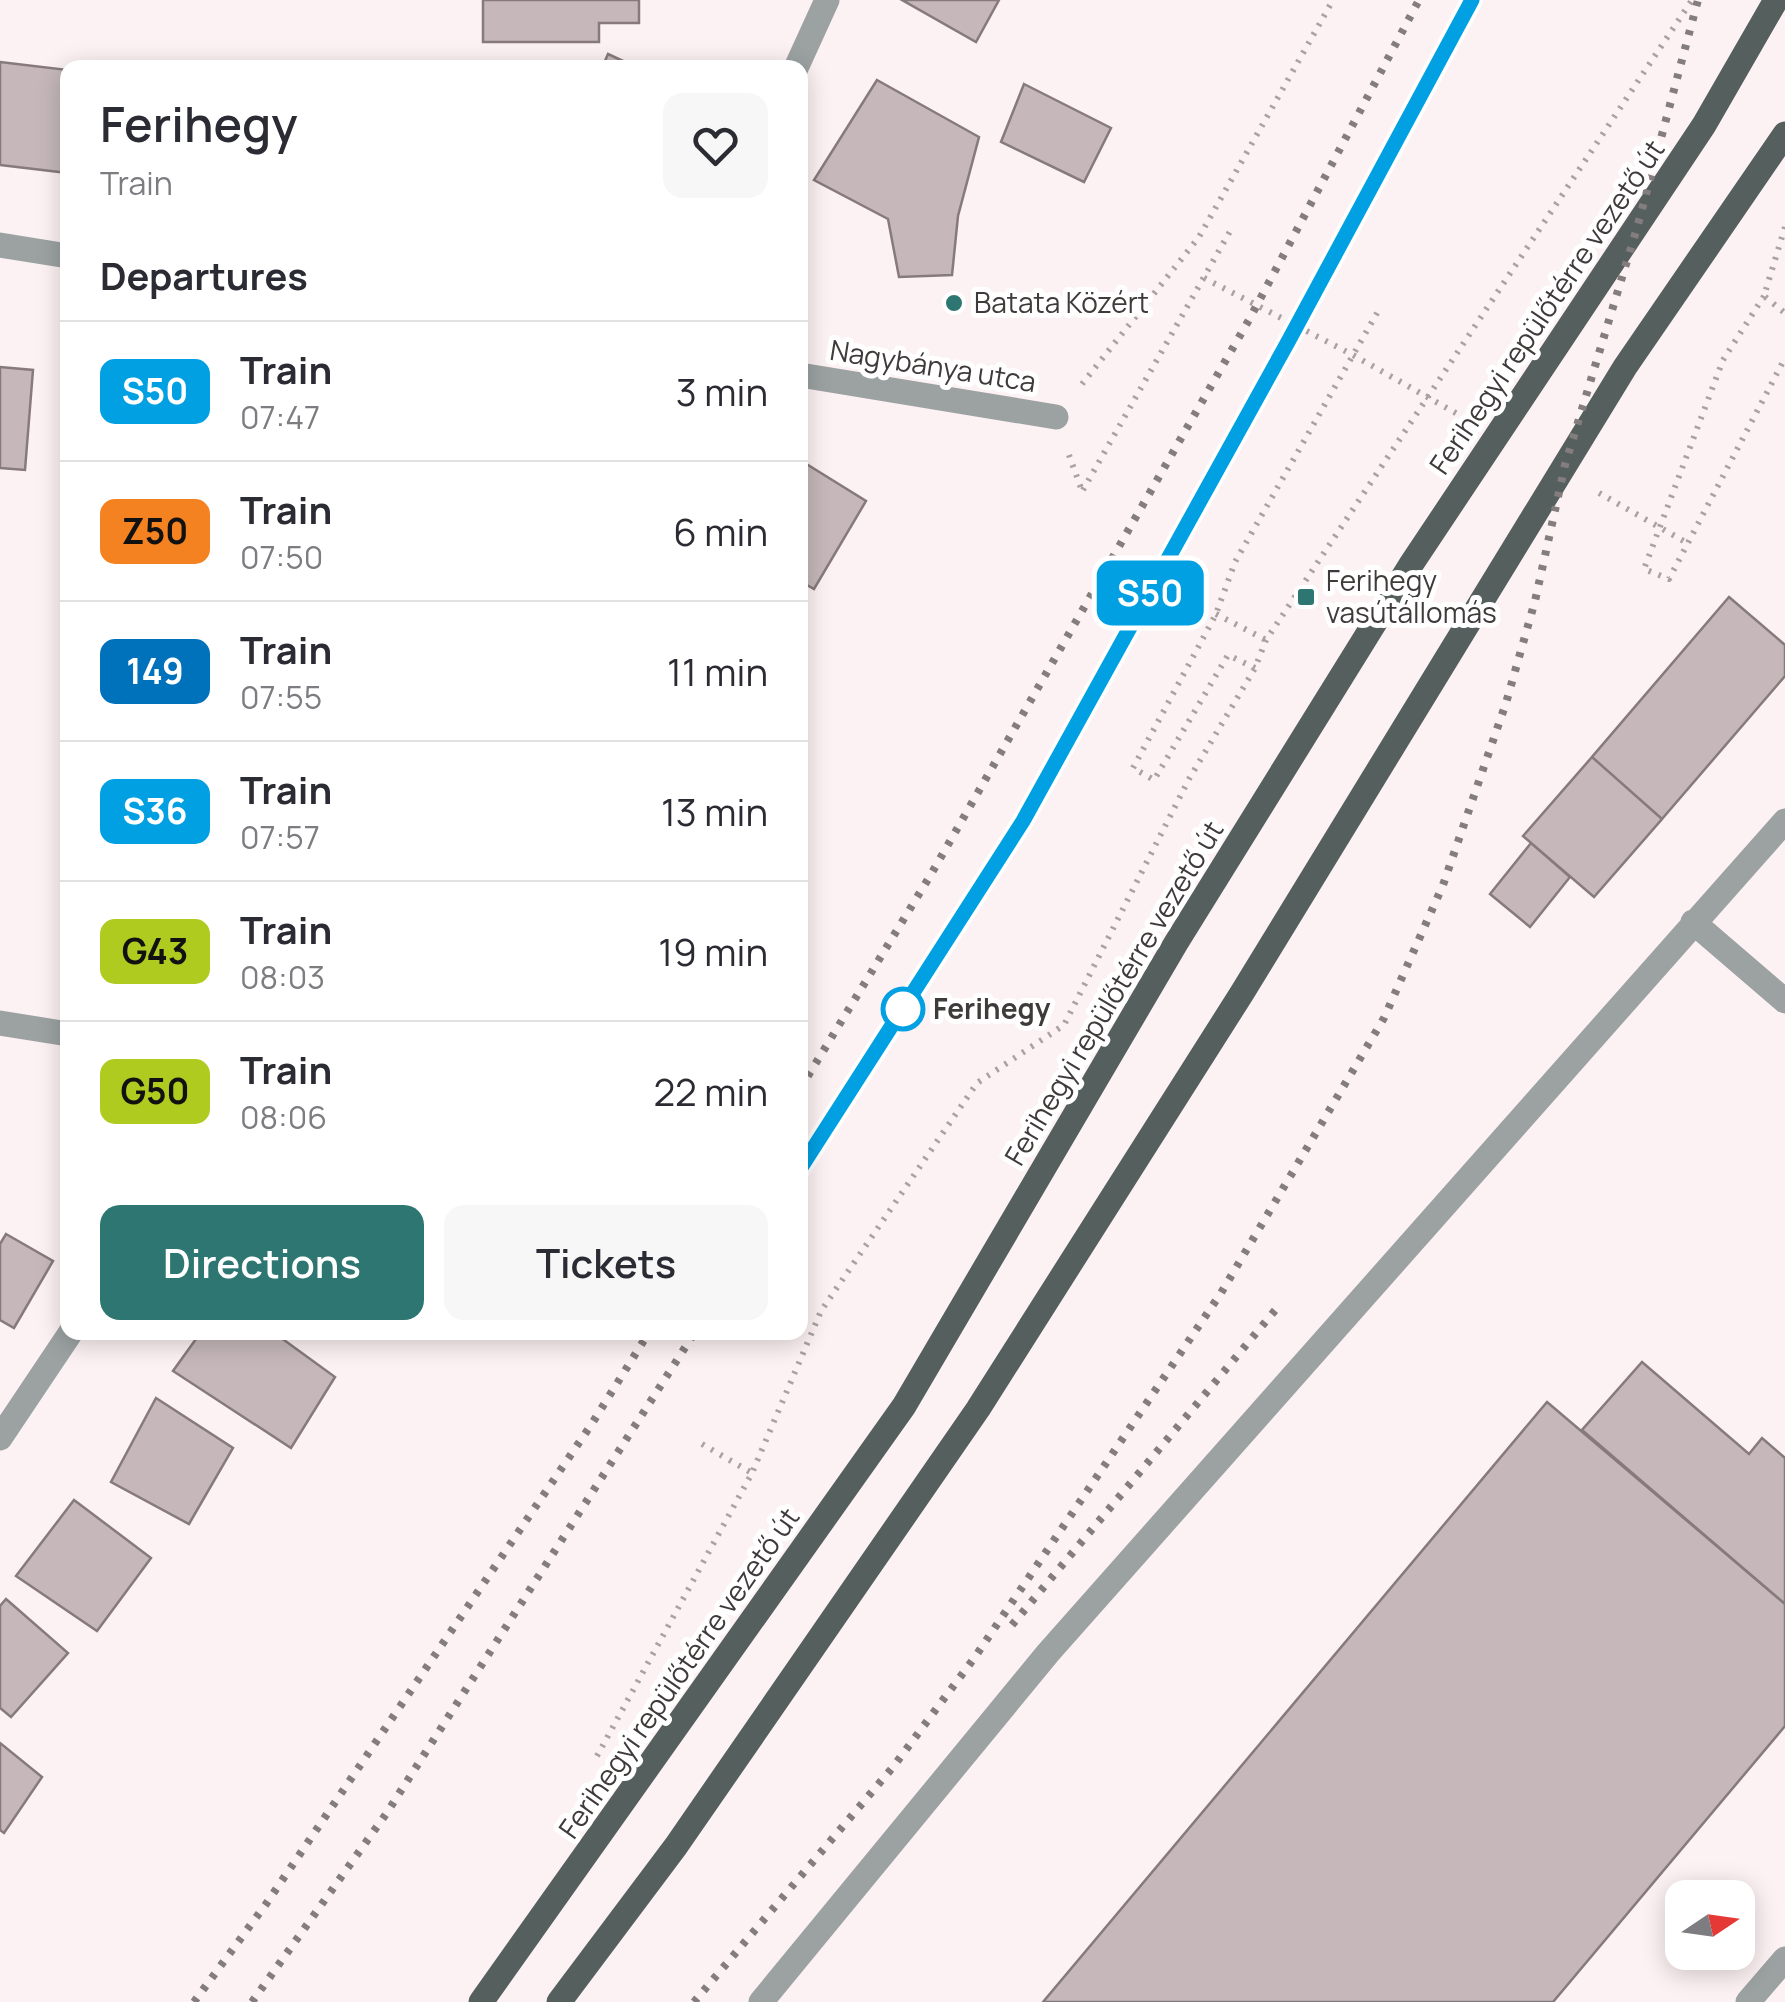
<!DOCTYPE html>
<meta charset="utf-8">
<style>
body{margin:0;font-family:Manrope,sans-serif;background:#f7f7f7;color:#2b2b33;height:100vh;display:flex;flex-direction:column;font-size:38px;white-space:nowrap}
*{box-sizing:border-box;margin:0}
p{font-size:32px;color:#7c7c81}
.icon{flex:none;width:55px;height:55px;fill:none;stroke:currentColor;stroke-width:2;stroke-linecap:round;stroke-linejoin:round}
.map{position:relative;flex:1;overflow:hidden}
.drawer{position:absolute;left:60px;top:60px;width:748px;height:1280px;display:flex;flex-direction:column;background:#fff;border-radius:20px;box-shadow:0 5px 25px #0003}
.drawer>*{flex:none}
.badge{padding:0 20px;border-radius:15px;font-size:35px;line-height:65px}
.needle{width:65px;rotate:77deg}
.buttons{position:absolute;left:1665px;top:1880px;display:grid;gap:20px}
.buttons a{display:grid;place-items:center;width:90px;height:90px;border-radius:20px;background:#fff;box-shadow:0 5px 25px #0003;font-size:50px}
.map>.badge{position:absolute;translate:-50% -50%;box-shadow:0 0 0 5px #fff}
h2{padding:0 40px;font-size:38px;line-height:90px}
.round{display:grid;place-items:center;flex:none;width:105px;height:105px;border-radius:20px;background:#f7f7f7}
.head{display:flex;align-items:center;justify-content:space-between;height:170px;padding:0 40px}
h1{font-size:48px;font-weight:600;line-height:75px}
.primary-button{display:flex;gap:20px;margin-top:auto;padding:20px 40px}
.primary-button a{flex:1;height:115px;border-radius:20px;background:#2e7671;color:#fff;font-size:40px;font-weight:600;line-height:115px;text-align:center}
.primary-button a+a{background:#f7f7f7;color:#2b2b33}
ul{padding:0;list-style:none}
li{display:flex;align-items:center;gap:30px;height:140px;padding:0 40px;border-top:2px solid #e1e1e2}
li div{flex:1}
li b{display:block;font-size:38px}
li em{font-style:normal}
li .badge{min-width:110px;font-weight:700;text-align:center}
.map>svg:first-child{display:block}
</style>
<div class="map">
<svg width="1785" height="2002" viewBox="0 0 1785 2002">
<rect width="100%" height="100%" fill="#fdf2f3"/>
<path fill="#c6b8ba" stroke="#877a7c" stroke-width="2.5" d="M 483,0 L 639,0 L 639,23 L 599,23 L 599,42 L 483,42 Z
M 902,0 L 999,0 L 976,42 Z
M 608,54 L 638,68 L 602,68 Z
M 0,62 L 68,70 L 68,173 L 0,165 Z
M 877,80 L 979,137 L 958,216 L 952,275 L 899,277 L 888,219 L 814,180 Z
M 1024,84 L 1111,128 L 1084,182 L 1001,142 Z
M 0,367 L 33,370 L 25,470 L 0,468 Z
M 800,460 L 866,501 L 814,589 L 800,581 Z
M 1729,597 L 1785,645 L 1785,676 L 1662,819 L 1592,757 Z
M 1592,757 L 1662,819 L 1594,897 L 1523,836 Z
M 1531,843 L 1570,877 L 1530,927 L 1490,894 Z
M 6,1234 L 53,1261 L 14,1328 L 0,1320 L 0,1244 Z
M 201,1332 L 273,1332 L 335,1377 L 291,1448 L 173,1371 Z
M 1642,1362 L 1749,1454 L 1762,1438 L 1785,1458 L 1785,1604 L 1582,1430 Z
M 156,1398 L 233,1448 L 189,1524 L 111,1482 Z
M 1547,1402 L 1785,1604 L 1785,1726 L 1553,2002 L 1043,2002 Z
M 74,1500 L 151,1558 L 97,1631 L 16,1576 Z
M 6,1599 L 68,1653 L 11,1717 L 0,1708 L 0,1606 Z
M 0,1743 L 42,1777 L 4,1833 L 0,1830 Z"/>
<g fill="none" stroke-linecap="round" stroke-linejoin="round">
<path stroke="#aaa1a2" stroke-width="6" stroke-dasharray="2.5 8" stroke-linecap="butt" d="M 1785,227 L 1764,296 L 1785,313
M 1204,278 L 1353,355 L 1461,416
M 1764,296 L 1723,360 L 1644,569 L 1669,579 L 1785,358
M 1082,384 L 1199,237 L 1333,0
M 1069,455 L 1082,491
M 1083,490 L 1233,226
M 1599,493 L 1689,544
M 1216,614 L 1266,640
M 1255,668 L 1228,655 L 1154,780 L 1133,768 L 1216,614 L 1235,562 L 1381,306
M 702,1444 L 752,1473
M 597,1756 L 752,1473 L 821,1311 L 977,1083 L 1064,1025 L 1189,779 L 1255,668 L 1266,640 L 1692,0"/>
<path stroke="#9ca2a2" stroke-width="25" d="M 796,68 L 827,0
M 0,245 L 68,256
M 800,375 L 1056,417
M 1693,922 L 1785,1001
M 0,1023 L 68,1034
M 0,1438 L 71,1332
M 761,2002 L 1048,1653 L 1785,821
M 1748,2002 L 1785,1959"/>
<path stroke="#545f5e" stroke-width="25" d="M 481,2002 L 904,1406 L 1176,943 L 1410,566 L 1704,125 L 1776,0
M 559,2002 L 676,1846 L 978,1409 L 1242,993 L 1625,367 L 1785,134"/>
<path stroke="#847d7d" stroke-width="8" stroke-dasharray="5 10" stroke-linecap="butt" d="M 800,1089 L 930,876 L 1250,318 L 1419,0
M 800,1169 L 1023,821 L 1289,340 L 1472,0
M 1012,1625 L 1277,1308
M 194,2002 L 266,1904 L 593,1422 L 649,1332
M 252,2002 L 386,1814 L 695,1332
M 694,2002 L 893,1767 L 975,1657 L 1221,1293 L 1384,1018 L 1443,885 L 1506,703 L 1535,601 L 1565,465 L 1637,228 L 1698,0"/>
</g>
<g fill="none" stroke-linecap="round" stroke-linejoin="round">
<g stroke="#fff" stroke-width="22">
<path id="line" d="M 800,1169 L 1023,821 L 1289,340 L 1472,0"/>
</g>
<use href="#line" stroke="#00a0e3" stroke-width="15"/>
</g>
<g fill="#2e7671" stroke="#fff" stroke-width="4">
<circle cx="954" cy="303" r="10"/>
<rect x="1296" y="587" width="20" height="20" rx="5"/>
</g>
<circle fill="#fff" stroke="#00a0e3" stroke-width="5" cx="903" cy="1009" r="20"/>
<g text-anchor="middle" stroke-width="10" stroke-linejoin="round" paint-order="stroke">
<g font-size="28" fill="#403b3b" stroke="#fff" text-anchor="start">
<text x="974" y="313">Batata Közért</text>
<text x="1326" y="591">Ferihegy<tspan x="1326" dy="32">vasútállomás</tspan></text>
</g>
<g font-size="28" fill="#403b3b" stroke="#fff">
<text transform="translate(1547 307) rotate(-56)" y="10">Ferihegyi repülőtérre vezető út</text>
<text transform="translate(933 366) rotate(9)" y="10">Nagybánya utca</text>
<text transform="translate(1114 993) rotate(-59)" y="10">Ferihegyi repülőtérre vezető út</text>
<text transform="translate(679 1673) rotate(-55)" y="10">Ferihegyi repülőtérre vezető út</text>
</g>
<g font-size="28" font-weight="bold" fill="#403b3b" stroke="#fff" text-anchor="start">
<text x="933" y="1019">Ferihegy</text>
</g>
</g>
</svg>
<div class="buttons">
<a><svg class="needle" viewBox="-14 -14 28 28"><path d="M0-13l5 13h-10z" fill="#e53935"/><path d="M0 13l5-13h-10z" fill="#7c7c81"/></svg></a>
</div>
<b class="badge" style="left:1150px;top:593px;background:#00a0e3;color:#fff">S50</b>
<section class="drawer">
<div class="head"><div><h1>Ferihegy</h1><p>Train</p></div><a class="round"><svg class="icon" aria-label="heart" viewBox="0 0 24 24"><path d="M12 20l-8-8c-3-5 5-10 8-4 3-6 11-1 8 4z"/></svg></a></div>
<h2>Departures</h2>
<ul>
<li><span class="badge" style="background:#00a0e3;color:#fff">S50</span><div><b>Train</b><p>07:47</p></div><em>3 min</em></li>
<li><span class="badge" style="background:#f58220;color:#111">Z50</span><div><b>Train</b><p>07:50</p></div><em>6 min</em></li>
<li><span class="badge" style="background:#0072bc;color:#fff">149</span><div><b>Train</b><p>07:55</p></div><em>11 min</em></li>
<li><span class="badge" style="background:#00a0e3;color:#fff">S36</span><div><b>Train</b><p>07:57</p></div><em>13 min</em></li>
<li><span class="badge" style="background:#b0cb1f;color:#111">G43</span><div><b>Train</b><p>08:03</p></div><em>19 min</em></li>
<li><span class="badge" style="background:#b0cb1f;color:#111">G50</span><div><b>Train</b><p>08:06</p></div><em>22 min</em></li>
</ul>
<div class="primary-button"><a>Directions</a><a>Tickets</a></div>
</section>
</div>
